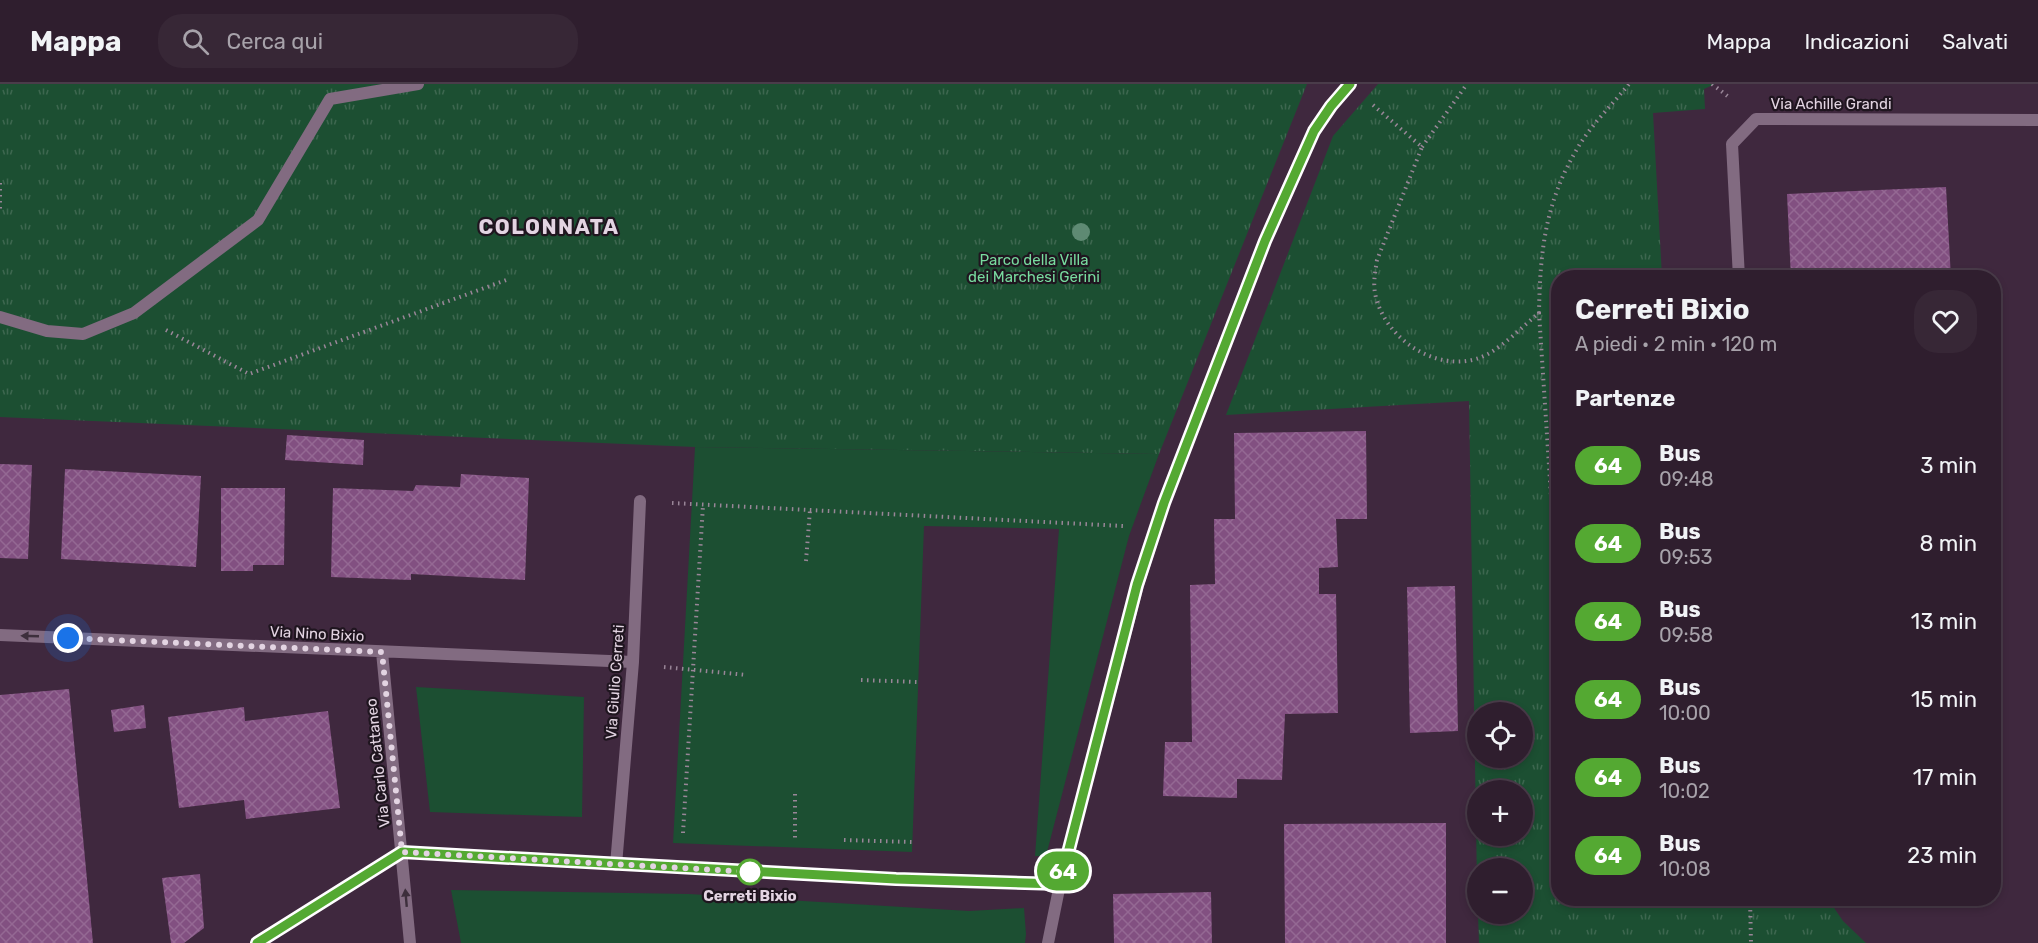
<!DOCTYPE html>
<html lang="it">
<meta charset="utf-8">
<style>
body{margin:0;font-family:Rubik,sans-serif;background:#372736;color:#f1f3f6;height:100vh;display:flex;flex-direction:column;font-size:22px;white-space:nowrap}
*{box-sizing:border-box;margin:0}
p{font-size:20px;color:#a7a2aa}
.icon{flex:none;width:33px;height:33px;fill:none;stroke:currentColor;stroke-width:2;stroke-linecap:round;stroke-linejoin:round}
.map{position:relative;flex:1;overflow:hidden}
.side{position:absolute;left:1551px;top:186px;width:450px;height:636px;display:flex;flex-direction:column;background:#2f1e2e;border-radius:24px;box-shadow:0 3px 9px #0003,0 0 0 2px #4a3c4a}
.side>*{flex:none}
.badge{padding:0 12px;border-radius:20px;font-size:21px;line-height:39px}
.fabs{position:absolute;left:1467px;top:618px;display:grid;gap:12px}
.fabs a{display:grid;place-items:center;width:66px;height:66px;border-radius:50%;background:#2f1e2e;box-shadow:0 3px 9px #0003,0 0 0 2px #4a3c4a;font-size:30px}
.you{position:absolute;width:30px;height:30px;margin:-15px;border:4px solid #fff;border-radius:50%;background:#1a73e8;box-shadow:0 0 0 9px #1a73e833}
.map>.badge{position:absolute;translate:-50% -50%;box-shadow:0 0 0 3px #fff}
h2{padding:0 24px;font-size:22px;line-height:54px}
.round{display:grid;place-items:center;flex:none;width:63px;height:63px;border-radius:24px;background:#372736}
.summary{display:flex;align-items:center;justify-content:space-between;height:102px;padding:0 24px}
h1{font-size:28px;font-weight:700;line-height:45px}
ul{padding:0;list-style:none}
li{display:flex;align-items:center;gap:18px;height:78px;padding:0 24px}
li div{flex:1}
li b{display:block;font-size:22px}
li em{font-style:normal}
li .badge{min-width:66px;font-weight:700;text-align:center}
header{display:flex;align-items:center;gap:36px;box-sizing:border-box;height:84px;padding:0 30px;background:#2f1e2e;border-bottom:2px solid #4a3c4a}
header strong{font-size:28px}
nav{display:flex;gap:33px;margin-inline-start:auto;font-size:21px}
.search{width:420px;height:54px;background:#372736;display:flex;align-items:center;gap:15px;box-sizing:border-box;padding:0 21px;border-radius:24px;color:#a7a2aa;font-size:22px}
.map>svg:first-child{display:block}
</style>
<header>
<strong>Mappa</strong>
<div class="search"><svg class="icon" aria-label="search" viewBox="0 0 24 24"><circle cx="10" cy="10" r="6"/><path d="M15 15l6 6"/></svg>Cerca qui</div>
<nav><a>Mappa</a><a>Indicazioni</a><a>Salvati</a></nav>
</header>
<div class="map">
<svg width="2038" height="859" viewBox="0 0 2038 859">
<defs>
<pattern id="park-tufts" width="24" height="20" patternUnits="userSpaceOnUse" patternTransform="scale(1.5)"><rect width="24" height="20" fill="#1c4f32"/><path d="M3 7l-1-3M5 7V3M7 7l1-3M15 17l-1-3M17 17v-4M19 17l1-3" fill="none" stroke="#3d674f"/></pattern>
<pattern id="building-cross-hatch" width="8" height="8" patternUnits="userSpaceOnUse" patternTransform="scale(1.5)"><rect width="8" height="8" fill="#825081"/><path d="M0 0l8 8M0 8l8-8" fill="none" stroke="#946893"/></pattern>
</defs>
<rect width="100%" height="100%" fill="#3f283e"/>
<path fill="url(#park-tufts)" fill-rule="evenodd" d="M 0,0 L 1307,0 L 1159,370 L 695,363 L 0,333 Z
M 1378,0 L 1715,0 L 1704,5 L 1705,25 L 1653,29 L 1662,193 L 1558,194 L 1558,814 L 1828,815 L 1843,837 L 1866,859 L 1479,859 L 1478,830 L 1522,830 L 1522,784 L 1478,784 L 1477,800 L 1469,317 L 1226,331 L 1333,52 ZM 1478,628 L 1522,628 L 1522,674 L 1478,674 ZM 1478,706 L 1522,706 L 1522,752 L 1478,752 Z"/>
<path fill="#1c4f32" d="M 695,363 L 1159,370 L 1129,452 L 1046,772 L 1035,772 L 1059,445 L 924,442 L 912,768 L 673,759 Z
M 416,603 L 584,613 L 582,733 L 430,728 Z
M 451,806 L 689,810 L 969,827 L 1024,824 L 1026,850 L 1025,859 L 461,859 Z"/>
<path fill="url(#building-cross-hatch)" d="M 1946,103 L 1951,194 L 1791,194 L 1787,110 Z
M 1366,347 L 1367,435 L 1336,435 L 1338,483 L 1319,484 L 1319,510 L 1336,510 L 1338,629 L 1285,630 L 1282,696 L 1237,695 L 1237,714 L 1163,712 L 1165,658 L 1192,658 L 1190,501 L 1215,500 L 1214,435 L 1235,435 L 1234,349 Z
M 287,351 L 364,356 L 363,381 L 285,376 Z
M 0,380 L 32,381 L 28,475 L 0,474 Z
M 65,385 L 201,392 L 196,483 L 61,475 Z
M 461,390 L 529,394 L 525,496 L 411,490 L 411,496 L 331,493 L 333,404 L 413,407 L 416,401 L 460,403 Z
M 221,404 L 285,404 L 284,481 L 253,481 L 253,487 L 221,487 Z
M 1455,502 L 1458,647 L 1410,649 L 1407,503 Z
M 69,605 L 93,859 L 0,859 L 0,611 Z
M 144,621 L 146,644 L 114,648 L 111,626 Z
M 244,623 L 245,637 L 328,627 L 340,724 L 246,735 L 244,716 L 179,724 L 168,633 Z
M 1446,739 L 1446,859 L 1285,859 L 1284,740 Z
M 200,790 L 204,844 L 184,859 L 171,859 L 162,794 Z
M 1211,808 L 1212,859 L 1114,859 L 1113,810 Z"/>
<g fill="none" stroke-linecap="round" stroke-linejoin="round">
<path stroke="#998698" stroke-width="4" stroke-dasharray="1.5 4.5" stroke-linecap="butt" d="M 1712,0 L 1730,14
M 1373,21 L 1422,63 L 1377,176 C 1375,190 1372,202 1377,217 C 1390,260 1445,293 1488,270 C 1506,260 1523,242 1539,229 L 1558,519
M 1422,63 L 1467,0
M 0,99 L 0,129
M 1539,229 C 1540,168 1545,119 1577,65 C 1590,42 1612,21 1629,0
M 166,246 L 249,290 L 509,195
M 672,419 L 1123,442
M 806,477 L 810,426
M 664,583 L 747,591
M 861,596 L 918,598
M 795,710 L 795,755 L 798,755
M 683,749 L 703,421
M 844,756 L 912,758
M 1750,814 L 1751,859"/>
<path stroke="#826b81" stroke-width="12" d="M 0,233 L 47,247 L 83,250 L 134,229 L 258,136 L 330,15 L 418,0"/>
<path stroke="#826b81" stroke-width="12" d="M 1739,194 L 1732,60 L 1756,35 L 2038,36
M 0,551 L 633,578
M 382,568 L 410,859
M 402,768 L 896,795 L 1060,800
M 616,781 L 633,578 L 640,417
M 257,859 L 402,768
M 1048,859 L 1060,800 L 1138,501 L 1164,419 L 1265,157 L 1314,47 L 1331,22 L 1350,0"/>
</g>
<circle fill="#5e8a73" cx="1081" cy="148" r="9"/>
<defs><path id="oneway-solid" d="M-6-.8H1V-3.2L6.5 0L1 3.2V.8H-6Z" transform="scale(1.5)"/></defs>
<g fill="#3d2f3c">
<use href="#oneway-solid" transform="translate(30 552) rotate(-178)"/>
<use href="#oneway-solid" transform="translate(406 814) rotate(-95)"/>
</g>
<g fill="none" stroke-linecap="round" stroke-linejoin="round">
<g stroke="#fff" stroke-width="14">
<path id="line" d="M 257,859 L 402,768 L 896,795 L 1060,800 L 1137,501 L 1164,419 L 1265,157 L 1314,47 L 1331,22 L 1350,0"/>
</g>
<use href="#line" stroke="#54a932" stroke-width="9"/>
<path stroke="#e3d4e2" stroke-width="6" stroke-dasharray="0 10.8" d="M 68,554 L 382,568 L 402,768 L 752,788 L 750,788"/>
</g>
<circle fill="#fff" stroke="#54a932" stroke-width="3" cx="750" cy="788" r="12"/>
<g text-anchor="middle" stroke-width="4.5" stroke-linejoin="round" paint-order="stroke">
<g font-size="15" fill="#e3d4e2" stroke="#1f151f">
<text x="1831" y="25">Via Achille Grandi</text>
<text transform="translate(317 550) rotate(3)" y="5">Via Nino Bixio</text>
<text transform="translate(615 598) rotate(-86)" y="5">Via Giulio Cerreti</text>
<text transform="translate(378 679) rotate(-96)" y="5">Via Carlo Cattaneo</text>
</g>
<g font-size="15" fill="#78db9f" stroke="#1f151f">
<text x="1034" y="181">Parco della Villa<tspan x="1034" dy="17">dei Marchesi Gerini</tspan></text>
</g>
<g font-size="15" font-weight="bold" fill="#e3d4e2" stroke="#1f151f">
<text x="750" y="817">Cerreti Bixio</text>
</g>
<g font-size="21" font-weight="bold" letter-spacing="1.5" fill="#e3d4e2" stroke="#1f151f">
<text x="549" y="150">COLONNATA</text>
</g>
</g>
</svg>
<div class="fabs">
<a><svg class="icon" aria-label="locate" viewBox="0 0 24 24"><circle cx="12" cy="12" r="6"/><path d="M12 2v4M12 18v4M2 12h4M18 12h4"/></svg></a>
<a>+</a>
<a>−</a>
</div>
<div class="you" style="left:68px;top:554px"></div>
<b class="badge" style="left:1063px;top:787px;background:#54a932;color:#fff">64</b>
<section class="side">
<div class="summary"><div><h1>Cerreti Bixio</h1><p>A piedi · 2 min · 120 m</p></div><a class="round"><svg class="icon" aria-label="heart" viewBox="0 0 24 24"><path d="M12 20l-8-8c-3-5 5-10 8-4 3-6 11-1 8 4z"/></svg></a></div>
<h2>Partenze</h2>
<ul>
<li><span class="badge" style="background:#54a932;color:#fff">64</span><div><b>Bus</b><p>09:48</p></div><em>3 min</em></li>
<li><span class="badge" style="background:#54a932;color:#fff">64</span><div><b>Bus</b><p>09:53</p></div><em>8 min</em></li>
<li><span class="badge" style="background:#54a932;color:#fff">64</span><div><b>Bus</b><p>09:58</p></div><em>13 min</em></li>
<li><span class="badge" style="background:#54a932;color:#fff">64</span><div><b>Bus</b><p>10:00</p></div><em>15 min</em></li>
<li><span class="badge" style="background:#54a932;color:#fff">64</span><div><b>Bus</b><p>10:02</p></div><em>17 min</em></li>
<li><span class="badge" style="background:#54a932;color:#fff">64</span><div><b>Bus</b><p>10:08</p></div><em>23 min</em></li>
</ul>
</section>
</div>
